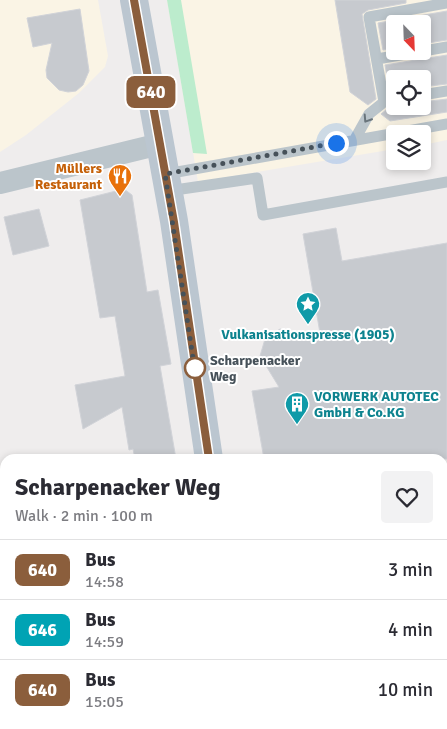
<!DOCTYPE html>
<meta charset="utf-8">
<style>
body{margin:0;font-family:Signika,sans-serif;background:#f2f2f3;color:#2b2b33;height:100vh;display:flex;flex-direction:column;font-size:19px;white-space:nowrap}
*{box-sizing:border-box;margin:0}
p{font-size:16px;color:#7c7c81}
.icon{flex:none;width:28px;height:28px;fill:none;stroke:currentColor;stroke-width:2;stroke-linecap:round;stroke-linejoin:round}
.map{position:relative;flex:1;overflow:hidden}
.details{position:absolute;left:0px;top:454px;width:448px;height:276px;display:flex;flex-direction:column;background:#fff;border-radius:15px 15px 0 0;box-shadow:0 2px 8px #0003}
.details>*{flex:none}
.badge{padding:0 10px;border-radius:8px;font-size:18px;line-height:32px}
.needle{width:32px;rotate:157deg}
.controls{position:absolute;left:386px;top:15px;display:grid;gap:10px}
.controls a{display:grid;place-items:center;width:45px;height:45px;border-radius:5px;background:#fff;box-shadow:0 2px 8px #0003;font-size:25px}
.you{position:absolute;width:25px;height:25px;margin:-12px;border:4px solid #fff;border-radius:50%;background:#1a73e8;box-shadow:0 0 0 8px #1a73e833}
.map>.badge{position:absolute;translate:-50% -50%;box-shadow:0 0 0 2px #fff}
.round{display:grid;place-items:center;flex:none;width:52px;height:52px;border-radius:5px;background:#f2f2f3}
.headline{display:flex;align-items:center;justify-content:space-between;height:85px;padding:0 15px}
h1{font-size:24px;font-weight:700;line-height:38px}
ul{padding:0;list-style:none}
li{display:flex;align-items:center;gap:15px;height:60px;padding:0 15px;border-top:1px solid #e1e1e2}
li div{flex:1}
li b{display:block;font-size:19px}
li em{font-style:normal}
li .badge{min-width:55px;font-weight:700;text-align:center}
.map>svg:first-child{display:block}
</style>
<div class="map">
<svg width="447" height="729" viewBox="0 0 447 729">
<rect width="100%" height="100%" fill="#efeded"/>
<path fill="#faf4e5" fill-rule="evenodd" d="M 0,0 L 98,0 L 108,56 L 105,67 L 79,93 L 26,135 L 0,152 Z
M 167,0 L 447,0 L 447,140 L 423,145 L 422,134 L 395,134 L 395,149 L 198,182 ZM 395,24 L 422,24 L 422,51 L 395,51 ZM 395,79 L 422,79 L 422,106 L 395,106 Z
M 447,712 L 447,729 L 376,729 L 375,725 L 442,725 L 443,713 Z"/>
<path fill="#bceccd" d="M 167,0 L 181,0 L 207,154 L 193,153 Z
M 0,654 L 5,660 L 5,725 L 7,725 L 0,728 Z"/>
<path fill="#c7cacf" stroke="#d1d3d8" d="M 335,0 L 406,0 L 406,3 L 368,10 L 362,14 L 376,99 L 368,105 L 350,92 Z
M 80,9 L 89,71 L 83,85 L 76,91 L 68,92 L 59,90 L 47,78 L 46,70 L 52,43 L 33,47 L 27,18 Z
M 447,11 L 447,40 L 422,44 L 422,24 L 395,24 L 395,48 L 383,50 L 378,23 Z
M 447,55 L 447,84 L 422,87 L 422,79 L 395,79 L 395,93 L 390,93 L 385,65 Z
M 447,99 L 447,112 L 390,121 L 381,114 L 387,109 L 399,106 L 422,106 L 422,102 Z
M 124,189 L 132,195 L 147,292 L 158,290 L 171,364 L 160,366 L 176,459 L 135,459 L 133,449 L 129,450 L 122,407 L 83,429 L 75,385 L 125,376 L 115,316 L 100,318 L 80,200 Z
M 39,209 L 49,246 L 13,255 L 4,217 Z
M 336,228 L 342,261 L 447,243 L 447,459 L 264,459 L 252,391 L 279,387 L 260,356 L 265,339 L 280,329 L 321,339 L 303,234 Z"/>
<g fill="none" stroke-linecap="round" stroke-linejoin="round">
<path stroke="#bbc5cb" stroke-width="11" d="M 377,59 L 447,47
M 422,95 L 447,91
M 395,100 L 384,102 L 369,17 L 447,3
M 355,139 L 369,114 L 384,102
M 166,174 L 447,124
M 168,191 L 257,178 L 263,215 L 447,182
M 442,599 L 447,598"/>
<path stroke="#bbc5cb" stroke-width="22" d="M 0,183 L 160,144
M 0,635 L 5,641
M 84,725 L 88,729
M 24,729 L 34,725"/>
<path stroke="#bbc6d0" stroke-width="28" d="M 134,0 L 174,221 L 209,459
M 252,725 L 253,729"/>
</g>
<defs><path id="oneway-chevron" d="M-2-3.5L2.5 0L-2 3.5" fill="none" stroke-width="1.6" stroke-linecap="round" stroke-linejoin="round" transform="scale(1.25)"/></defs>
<use stroke="#69747b" href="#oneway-chevron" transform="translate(367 119) rotate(123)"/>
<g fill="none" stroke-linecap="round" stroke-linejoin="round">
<g stroke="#fff" stroke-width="11">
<path id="line" d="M 134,0 L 174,222 L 209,459"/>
</g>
<use href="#line" stroke="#8b5e3c" stroke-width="8"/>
<path stroke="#465159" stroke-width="5" stroke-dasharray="0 9" d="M 195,368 L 195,371 L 165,174 L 336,143"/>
</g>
<defs>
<g id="restaurant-pin" transform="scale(1.25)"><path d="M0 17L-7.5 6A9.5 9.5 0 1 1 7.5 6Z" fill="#e8710a" stroke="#fff"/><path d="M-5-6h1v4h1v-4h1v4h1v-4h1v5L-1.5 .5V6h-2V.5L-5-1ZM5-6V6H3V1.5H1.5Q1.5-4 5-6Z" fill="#fff"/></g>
<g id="sight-pin" transform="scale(1.25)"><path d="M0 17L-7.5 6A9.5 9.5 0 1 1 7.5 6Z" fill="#0f9aa8" stroke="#fff"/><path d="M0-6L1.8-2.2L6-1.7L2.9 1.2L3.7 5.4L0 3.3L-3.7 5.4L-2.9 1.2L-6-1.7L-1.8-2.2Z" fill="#fff"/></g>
<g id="building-pin" transform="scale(1.25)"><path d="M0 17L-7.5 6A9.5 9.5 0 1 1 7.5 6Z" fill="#0f9aa8" stroke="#fff"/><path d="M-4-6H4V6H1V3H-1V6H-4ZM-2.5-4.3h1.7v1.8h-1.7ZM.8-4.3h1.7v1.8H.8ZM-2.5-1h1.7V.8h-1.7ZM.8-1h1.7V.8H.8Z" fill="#fff"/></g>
</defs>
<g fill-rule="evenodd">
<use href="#restaurant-pin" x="120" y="176"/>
<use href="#sight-pin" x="308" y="304"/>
<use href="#building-pin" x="297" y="404"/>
</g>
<circle fill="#fff" stroke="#8b5e3c" stroke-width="2.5" cx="195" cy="368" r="10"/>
<g text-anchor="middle" stroke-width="4" stroke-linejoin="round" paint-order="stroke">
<g font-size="14" font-weight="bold" fill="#c56008" stroke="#fff" text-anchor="end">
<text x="102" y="173">Müllers<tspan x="102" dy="16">Restaurant</tspan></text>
</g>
<g font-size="14" font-weight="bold" fill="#0d838f" stroke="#fff">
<text x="308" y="339">Vulkanisationspresse (1905)</text>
<text x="314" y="401" text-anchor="start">VORWERK AUTOTEC<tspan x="314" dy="16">GmbH &amp; Co.KG</tspan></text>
</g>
<g font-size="14" font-weight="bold" fill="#465159" stroke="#fff" text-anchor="start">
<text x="210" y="365">Scharpenacker<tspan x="210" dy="16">Weg</tspan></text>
</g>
</g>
</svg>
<div class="controls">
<a><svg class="needle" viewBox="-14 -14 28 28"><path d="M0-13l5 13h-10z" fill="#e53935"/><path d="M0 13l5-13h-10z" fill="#7c7c81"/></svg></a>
<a><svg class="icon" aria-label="locate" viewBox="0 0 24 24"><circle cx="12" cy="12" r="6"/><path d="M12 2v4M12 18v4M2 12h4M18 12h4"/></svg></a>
<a><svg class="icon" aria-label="layers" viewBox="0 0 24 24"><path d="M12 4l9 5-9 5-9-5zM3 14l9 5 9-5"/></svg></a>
</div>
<div class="you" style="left:336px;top:143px"></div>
<b class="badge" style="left:151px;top:92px;background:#8b5e3c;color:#fff">640</b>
<section class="details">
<div class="headline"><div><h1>Scharpenacker Weg</h1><p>Walk · 2 min · 100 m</p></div><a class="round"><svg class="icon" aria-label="heart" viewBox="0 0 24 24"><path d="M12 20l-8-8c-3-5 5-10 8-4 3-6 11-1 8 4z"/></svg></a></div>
<ul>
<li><span class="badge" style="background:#8b5e3c;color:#fff">640</span><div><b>Bus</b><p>14:58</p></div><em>3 min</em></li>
<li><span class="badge" style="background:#00a3b4;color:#fff">646</span><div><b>Bus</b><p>14:59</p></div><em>4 min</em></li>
<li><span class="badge" style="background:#8b5e3c;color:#fff">640</span><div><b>Bus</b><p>15:05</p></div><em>10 min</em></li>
</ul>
</section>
</div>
